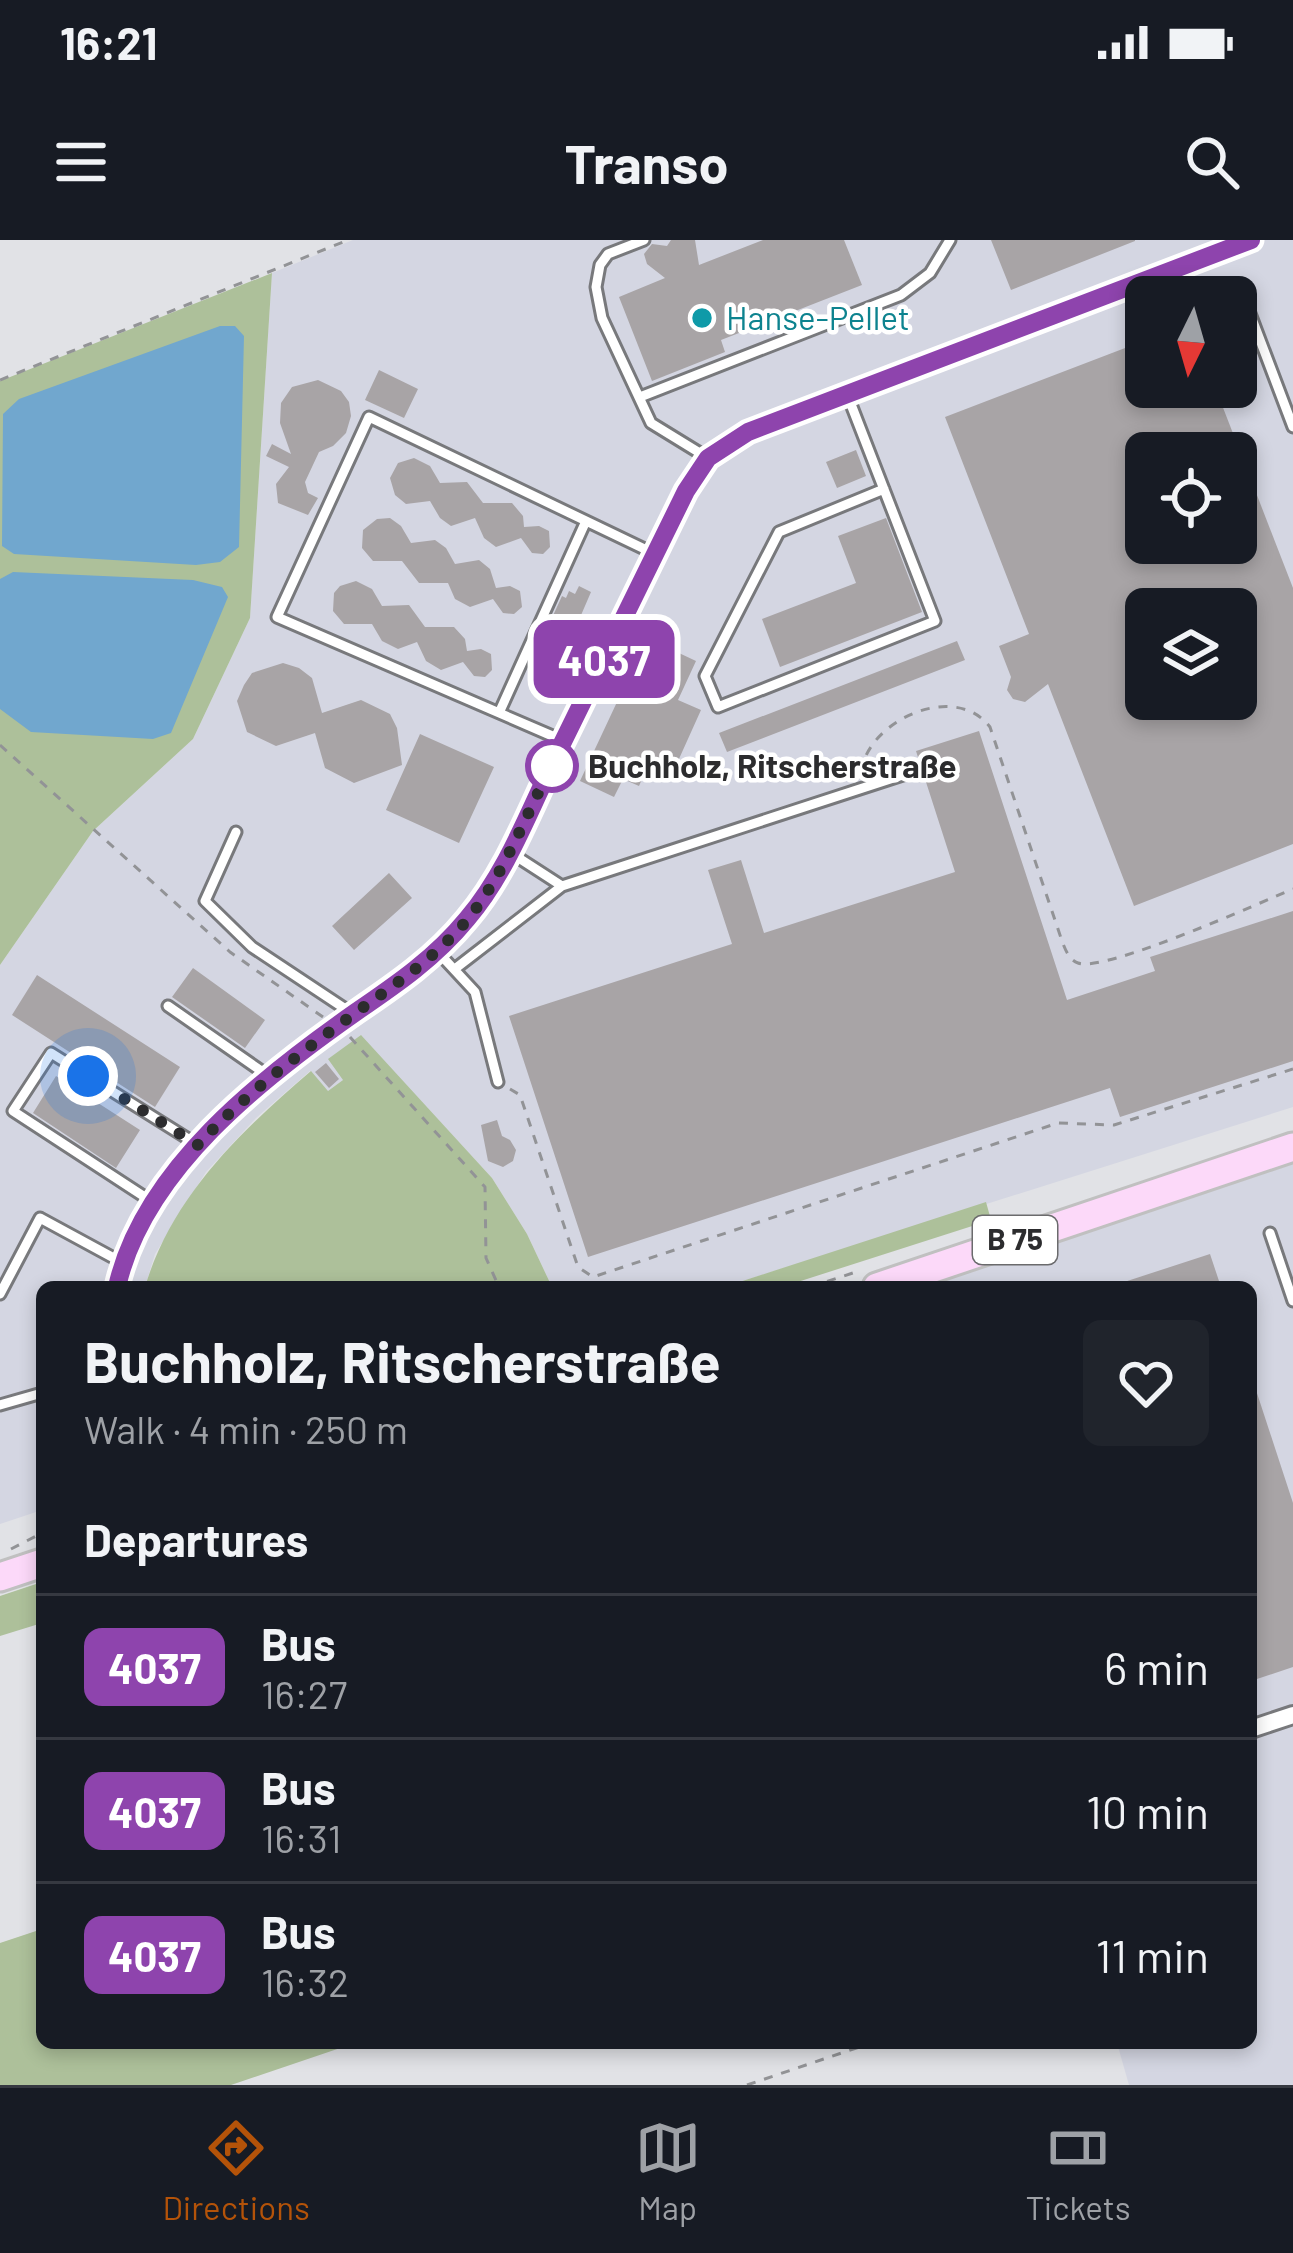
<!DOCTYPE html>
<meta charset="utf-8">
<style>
body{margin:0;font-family:Barlow,sans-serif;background:#20242c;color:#f1f3f6;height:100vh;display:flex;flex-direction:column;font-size:45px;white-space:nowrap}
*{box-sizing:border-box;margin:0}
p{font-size:39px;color:#9ea1a6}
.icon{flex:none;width:66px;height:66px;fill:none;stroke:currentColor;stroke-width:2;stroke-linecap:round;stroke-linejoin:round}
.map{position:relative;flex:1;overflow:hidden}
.drawer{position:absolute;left:36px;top:1041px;width:1221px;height:768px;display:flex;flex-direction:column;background:#171b24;border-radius:18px;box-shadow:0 6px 18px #0003}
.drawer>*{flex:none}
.badge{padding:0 24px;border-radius:18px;font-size:42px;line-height:78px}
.needle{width:78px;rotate:185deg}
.fabs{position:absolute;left:1125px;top:36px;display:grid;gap:24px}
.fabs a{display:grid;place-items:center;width:132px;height:132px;border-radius:18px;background:#171b24;box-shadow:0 6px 18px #0003;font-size:60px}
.you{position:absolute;width:60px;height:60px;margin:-30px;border:9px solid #fff;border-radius:50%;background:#1a73e8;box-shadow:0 0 0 18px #1a73e833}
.map>.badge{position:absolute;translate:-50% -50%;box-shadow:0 0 0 6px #fff}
h2{padding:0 48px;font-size:45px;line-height:108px}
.round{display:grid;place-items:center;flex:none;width:126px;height:126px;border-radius:18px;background:#20242c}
.summary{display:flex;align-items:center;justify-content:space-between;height:204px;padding:0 48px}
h1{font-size:57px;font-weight:700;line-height:90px}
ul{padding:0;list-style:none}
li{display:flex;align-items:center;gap:36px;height:144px;padding:0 48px;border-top:3px solid #363941}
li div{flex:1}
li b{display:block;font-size:45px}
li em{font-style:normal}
li .badge{min-width:132px;font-weight:700;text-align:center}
.status{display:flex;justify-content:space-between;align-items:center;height:84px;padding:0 60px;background:#171b24;direction:ltr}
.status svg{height:33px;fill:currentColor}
header{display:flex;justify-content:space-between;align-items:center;height:156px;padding:0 48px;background:#171b24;font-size:54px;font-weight:700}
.dock{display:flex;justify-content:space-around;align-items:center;height:168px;border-top:3px solid #363941;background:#171b24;font-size:33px;color:#9ea1a6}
.dock a{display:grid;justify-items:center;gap:6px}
.dock .current{color:#b45309}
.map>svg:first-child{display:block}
</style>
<div class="status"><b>16:21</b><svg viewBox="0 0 49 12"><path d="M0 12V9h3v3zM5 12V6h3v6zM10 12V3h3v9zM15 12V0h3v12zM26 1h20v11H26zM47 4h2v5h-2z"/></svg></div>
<header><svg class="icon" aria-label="menu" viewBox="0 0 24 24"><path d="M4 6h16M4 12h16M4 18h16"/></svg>Transo<svg class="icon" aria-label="search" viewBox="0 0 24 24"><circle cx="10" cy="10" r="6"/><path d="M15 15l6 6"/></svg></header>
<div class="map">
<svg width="1293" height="1845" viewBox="0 0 1293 1845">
<rect width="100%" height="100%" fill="#e1e2e6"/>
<path fill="#d4d6e2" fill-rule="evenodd" d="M 353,0 L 1293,0 L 1293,867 L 724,1047 L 552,1047 L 527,994 L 492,938 L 360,795 L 343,840 L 328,851 L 310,831 L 256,878 L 206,932 L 155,1014 L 145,1047 L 42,1047 L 42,1270 L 0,1284 L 0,725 L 93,591 L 193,499 L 250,378 L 272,33 ZM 1146,57 L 1236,57 L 1236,147 L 1146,147 ZM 1146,213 L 1236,213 L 1236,303 L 1146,303 ZM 1146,369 L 1236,369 L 1236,459 L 1146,459 Z
M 1293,924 L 1293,1845 L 1129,1845 L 1117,1803 L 1251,1803 L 1251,1047 L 923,1047 Z"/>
<path fill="#adc09a" d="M 272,33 L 250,378 L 193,499 L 93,591 L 0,725 L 0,141 Z
M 361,795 L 492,938 L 527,994 L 552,1047 L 145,1047 C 172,956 241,891 311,831 L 328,851 L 343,840 L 328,819 Z
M 986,962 L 991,980 L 782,1047 L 724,1047 Z
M 42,1342 L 42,1383 L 0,1396 L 0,1356 Z
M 42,1689 L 42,1803 L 355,1803 L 231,1845 L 0,1845 L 0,1703 Z"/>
<path fill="#71a7ce" d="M 220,86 L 235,86 L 244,96 L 239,307 L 220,322 L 196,325 L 14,314 L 2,306 L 3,174 L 19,159 Z
M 13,332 L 193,340 L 222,347 L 228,357 L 171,493 L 153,499 L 31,492 L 0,469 L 0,339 Z"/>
<path fill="#a8a4a6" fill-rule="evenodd" d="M 671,0 L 695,0 L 699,25 L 763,0 L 844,0 L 862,45 L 721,100 L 725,112 L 652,141 L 619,57 L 665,38 L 647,24 L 644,14 L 652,4 L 667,6 Z
M 991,0 L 1135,0 L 1135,1 L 1011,50 Z
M 1146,100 L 1146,147 L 1215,147 L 1293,348 L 1293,604 L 1134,666 L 1048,444 L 1025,462 L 1013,459 L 1007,450 L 1011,437 L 999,406 L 1029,394 L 945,177 ZM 1146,213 L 1236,213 L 1236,303 L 1146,303 ZM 1146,369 L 1236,369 L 1236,459 L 1146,459 Z
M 379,130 L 418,149 L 404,178 L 365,160 Z
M 318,140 L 341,151 L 349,162 L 351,176 L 346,193 L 333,206 L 319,212 L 305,242 L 308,253 L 318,258 L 308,275 L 278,263 L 276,244 L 289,227 L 266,216 L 272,204 L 291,214 L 280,183 L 281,163 L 292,147 Z
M 856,210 L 866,236 L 837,248 L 826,222 Z
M 414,218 L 430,226 L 440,243 L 467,242 L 483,263 L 512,263 L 523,276 L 524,287 L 539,286 L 549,291 L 550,307 L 543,314 L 532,313 L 521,298 L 496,307 L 484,298 L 475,278 L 451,286 L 440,278 L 430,261 L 406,264 L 395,255 L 390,238 L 398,223 Z
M 390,278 L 401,286 L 411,303 L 435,300 L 446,308 L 455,324 L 479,320 L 490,329 L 496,348 L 510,346 L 520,351 L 522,367 L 514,374 L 503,373 L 493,359 L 470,367 L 455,359 L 448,343 L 419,343 L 402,321 L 373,321 L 362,308 L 363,290 L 377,279 Z
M 886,278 L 922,372 L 780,427 L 762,379 L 856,343 L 838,296 Z
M 356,341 L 372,349 L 382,366 L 409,365 L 425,387 L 454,387 L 465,399 L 467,411 L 481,409 L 491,414 L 492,430 L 485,437 L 474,436 L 463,422 L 441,430 L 426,421 L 417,402 L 398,409 L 382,401 L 372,384 L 344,384 L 333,371 L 334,353 L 340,346 Z
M 579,346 L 591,352 L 563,417 L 539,406 L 562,356 L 566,358 L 569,351 L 575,354 Z
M 647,398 L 696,421 L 678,460 L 701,470 L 674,530 L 651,519 L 639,546 L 623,539 L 614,557 L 580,541 Z
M 957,401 L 965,420 L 727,512 L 719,493 Z
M 283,423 L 299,428 L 312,438 L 322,473 L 361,460 L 390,474 L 397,488 L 402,525 L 354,543 L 325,528 L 315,493 L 276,506 L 247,492 L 237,461 L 244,445 L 252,433 Z
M 979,491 L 1067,760 L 1155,731 L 1150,717 L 1293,671 L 1293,821 L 1120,877 L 1110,848 L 588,1017 L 509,776 L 732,704 L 708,630 L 741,620 L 764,693 L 955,632 L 916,511 Z
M 420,494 L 494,527 L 459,603 L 386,570 Z
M 389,633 L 412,658 L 354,710 L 332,686 Z
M 193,728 L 265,780 L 245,808 L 172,757 Z
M 37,735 L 180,827 L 155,867 L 12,775 Z
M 326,823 L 339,839 L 329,848 L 315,832 Z
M 56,836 L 140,890 L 116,928 L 33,873 Z
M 497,880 L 502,896 L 510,900 L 516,910 L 513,921 L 503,927 L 488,921 L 481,885 Z
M 1210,1014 L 1221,1047 L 1119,1047 L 1118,1044 Z
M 1254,1144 L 1293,1263 L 1293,1427 L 1251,1441 Z"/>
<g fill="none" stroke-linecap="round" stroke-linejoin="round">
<g stroke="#78797c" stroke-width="15">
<path id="service" d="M 644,0 L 608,14 L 600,25 L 596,47 L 602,78 L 651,183 L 708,218
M 1243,55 L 1293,187
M 847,154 L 935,381 L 718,467 L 705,436 L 779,292 L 884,249
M 640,157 L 901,55 L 930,33 L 950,0
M 499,473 L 586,281
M 564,501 L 277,377 L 369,177 L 655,314
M 236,592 L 205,661 L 252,707 L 353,774
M 511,613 L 562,646
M 437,711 L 475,752 L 498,842
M 456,728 L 562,646 L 915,531
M 168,766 L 270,837
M 154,963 L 13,871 L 51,813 L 198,905
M 1270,993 L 1293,1061
M 0,1054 L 40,978 L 123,1023
M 0,1165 L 42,1153"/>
</g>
<g stroke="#78797c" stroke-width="22">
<path id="minor" d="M 116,1047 C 143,930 263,837 356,772 C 397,744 435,718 467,679 C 506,633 528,574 554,520 C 598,431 642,341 686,251 L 708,218 L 748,192 L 1251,0
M 1251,1489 L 1293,1475"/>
</g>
<g stroke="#c0c0c0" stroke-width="33">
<path id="primary" d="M 877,1047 L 1293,907
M 0,1337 L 42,1323"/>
</g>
<path stroke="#929396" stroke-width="3" stroke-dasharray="9 9" stroke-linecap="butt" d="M 0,140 L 348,0
M 0,505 L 230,712 L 323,777
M 861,532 C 868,480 955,441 990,487 L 1062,701 C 1065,709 1069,720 1078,723 C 1104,733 1259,663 1293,649
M 350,797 L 485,947 L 486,1018 L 499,1047
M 510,849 L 520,855 L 578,1027 L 593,1037 L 1058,883 L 1114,885 L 1293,829
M 810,1047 L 859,1031
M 11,1309 L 42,1293
M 747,1845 L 871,1803"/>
<use href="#service" stroke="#fff" stroke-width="9"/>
<use href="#minor" stroke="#fff" stroke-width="16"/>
<use href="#primary" stroke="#fcd9f9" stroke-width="27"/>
</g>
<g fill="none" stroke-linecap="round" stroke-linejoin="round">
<g stroke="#fff" stroke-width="27">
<path id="line" d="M 117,1047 C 143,930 263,837 356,772 C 397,744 435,718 467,679 C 506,633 528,574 554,520 C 598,431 642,341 686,251 L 708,218 L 748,192 L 1251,0"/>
</g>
<use href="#line" stroke="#8e44ad" stroke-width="18"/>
<path stroke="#2c2c2e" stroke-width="12" stroke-dasharray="0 21.6" d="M 88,836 L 198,905 C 244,855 299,814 354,774 C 395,744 434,719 467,680 C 505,634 524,577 552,526"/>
</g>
<circle fill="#0f9aa8" stroke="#fff" stroke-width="4.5" cx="702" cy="78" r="12"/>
<circle fill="#fff" stroke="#8e44ad" stroke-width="6" cx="552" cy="526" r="24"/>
<g text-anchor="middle" stroke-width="9" stroke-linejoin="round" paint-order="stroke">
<rect fill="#fff" stroke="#6b6b6d" stroke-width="3" x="973" y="976" width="84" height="48" rx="9"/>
<g font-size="30" font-weight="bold" fill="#2c2c2e">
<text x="1015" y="1010">B 75</text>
</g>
<g font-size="33" fill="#0d838f" stroke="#fff" text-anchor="start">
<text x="726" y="90">Hanse-Pellet</text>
</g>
<g font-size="33" font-weight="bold" fill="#2c2c2e" stroke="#fff" text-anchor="start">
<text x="588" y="538">Buchholz, Ritscherstraße</text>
</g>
</g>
</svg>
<div class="fabs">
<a><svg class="needle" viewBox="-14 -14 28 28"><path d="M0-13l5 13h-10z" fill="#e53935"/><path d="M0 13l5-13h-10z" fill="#9ea1a6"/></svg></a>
<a><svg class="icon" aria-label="locate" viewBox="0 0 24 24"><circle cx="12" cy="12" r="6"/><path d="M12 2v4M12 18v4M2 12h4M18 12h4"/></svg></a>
<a><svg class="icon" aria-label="layers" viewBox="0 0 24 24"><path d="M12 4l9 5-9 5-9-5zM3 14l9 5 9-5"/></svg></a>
</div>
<div class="you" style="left:88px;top:836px"></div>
<b class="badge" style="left:604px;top:419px;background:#8e44ad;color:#fff">4037</b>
<section class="drawer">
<div class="summary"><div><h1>Buchholz, Ritscherstraße</h1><p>Walk · 4 min · 250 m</p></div><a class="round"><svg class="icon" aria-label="heart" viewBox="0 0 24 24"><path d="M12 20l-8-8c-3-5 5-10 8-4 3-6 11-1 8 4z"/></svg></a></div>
<h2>Departures</h2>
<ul>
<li><span class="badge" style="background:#8e44ad;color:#fff">4037</span><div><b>Bus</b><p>16:27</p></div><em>6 min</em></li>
<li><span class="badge" style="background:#8e44ad;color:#fff">4037</span><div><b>Bus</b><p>16:31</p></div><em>10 min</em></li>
<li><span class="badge" style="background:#8e44ad;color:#fff">4037</span><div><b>Bus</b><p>16:32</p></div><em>11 min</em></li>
</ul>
</section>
</div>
<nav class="dock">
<a class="current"><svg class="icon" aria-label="directions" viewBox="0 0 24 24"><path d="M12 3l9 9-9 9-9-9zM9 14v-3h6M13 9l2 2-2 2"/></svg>Directions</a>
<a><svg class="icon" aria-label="map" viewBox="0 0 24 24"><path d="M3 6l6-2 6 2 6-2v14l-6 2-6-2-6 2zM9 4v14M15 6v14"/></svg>Map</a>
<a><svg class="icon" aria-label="tickets" viewBox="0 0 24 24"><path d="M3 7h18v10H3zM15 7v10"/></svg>Tickets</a>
</nav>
